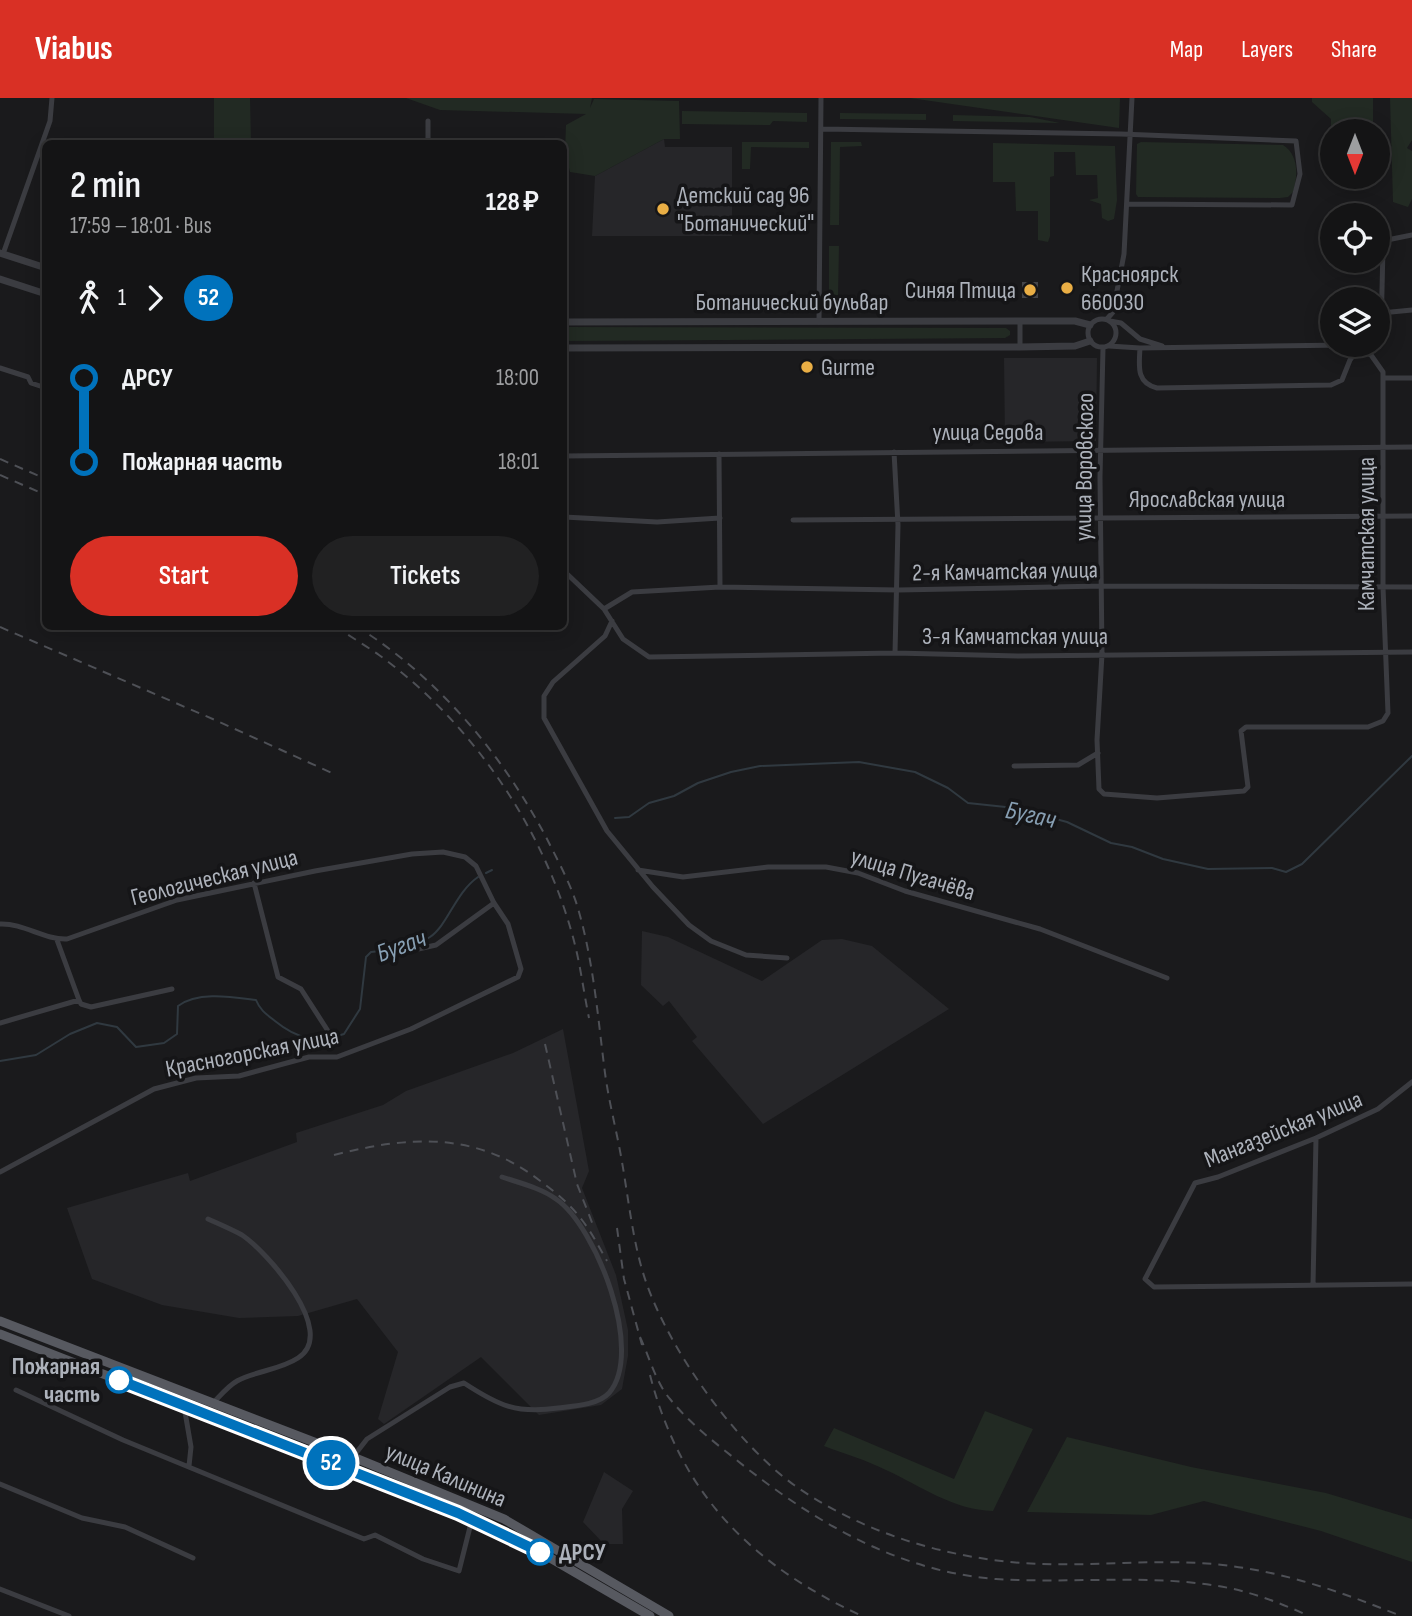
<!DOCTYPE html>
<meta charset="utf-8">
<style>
body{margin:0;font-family:"Sofia Sans Condensed",sans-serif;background:#212122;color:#f1f3f6;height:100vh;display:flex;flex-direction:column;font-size:26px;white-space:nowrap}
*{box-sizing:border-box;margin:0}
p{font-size:23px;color:#9d9ea0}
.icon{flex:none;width:38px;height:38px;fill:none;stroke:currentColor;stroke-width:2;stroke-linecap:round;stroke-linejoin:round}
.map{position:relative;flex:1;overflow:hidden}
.side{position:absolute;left:42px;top:42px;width:525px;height:490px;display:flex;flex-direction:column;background:#141415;border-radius:10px;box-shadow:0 4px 18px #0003,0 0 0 2px #333334}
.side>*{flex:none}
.badge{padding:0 14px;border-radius:23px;font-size:24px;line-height:46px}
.needle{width:46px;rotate:180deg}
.tools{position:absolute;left:1320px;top:21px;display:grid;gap:14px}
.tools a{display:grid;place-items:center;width:70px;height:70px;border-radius:50%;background:#141415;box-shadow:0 4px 18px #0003,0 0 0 2px #333334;font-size:35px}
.map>.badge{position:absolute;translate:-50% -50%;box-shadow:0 0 0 4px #fff}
.legs{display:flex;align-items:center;gap:10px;height:77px;padding:0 28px;font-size:23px}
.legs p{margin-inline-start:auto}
.head{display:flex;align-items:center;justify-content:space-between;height:119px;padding:0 28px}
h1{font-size:38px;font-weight:600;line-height:52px}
.action{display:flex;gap:14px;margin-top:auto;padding:14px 28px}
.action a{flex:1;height:80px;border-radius:42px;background:#d93025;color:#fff;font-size:28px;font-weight:600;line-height:80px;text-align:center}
.action a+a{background:#212122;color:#f1f3f6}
ul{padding:0 28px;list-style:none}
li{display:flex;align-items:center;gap:24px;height:84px;font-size:26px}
li i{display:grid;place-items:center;width:10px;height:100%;margin:0 9px;background:currentColor}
li i::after{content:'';width:18px;height:18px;margin:-9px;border:5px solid;border-radius:50%;background:#141415}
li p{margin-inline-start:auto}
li:first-child i{background:linear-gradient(#0000 50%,currentColor 0)}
li:last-child i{background:linear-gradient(currentColor 50%,#0000 0)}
header{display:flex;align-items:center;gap:42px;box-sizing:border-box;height:98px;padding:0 35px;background:#d93025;color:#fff}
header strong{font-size:33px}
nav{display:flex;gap:38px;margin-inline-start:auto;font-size:24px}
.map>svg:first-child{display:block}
</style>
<header>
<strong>Viabus</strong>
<nav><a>Map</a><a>Layers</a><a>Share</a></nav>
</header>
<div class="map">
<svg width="1412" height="1518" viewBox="0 0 1412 1518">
<rect width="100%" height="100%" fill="#1a1a1c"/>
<path fill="#262629" d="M 664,41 L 665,49 L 732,49 L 732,138 L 592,138 L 595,78 Z
M 1004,260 L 1097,260 L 1096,343 L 1005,344 Z
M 642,833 L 668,839 L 762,883 L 822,842 L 842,841 L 872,848 L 949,911 L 763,1026 L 692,943 L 697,939 L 669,903 L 663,908 L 641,887 Z
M 563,931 L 589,1073 L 582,1090 L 616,1177 L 628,1232 L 628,1258 L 622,1291 L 601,1307 L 539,1317 L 481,1259 L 384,1326 L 378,1321 L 398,1254 L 357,1201 L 298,1218 L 239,1220 L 162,1207 L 92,1181 L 67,1110 L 188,1075 L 190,1083 L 297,1044 L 296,1035 L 383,1007 L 406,993 L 513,955 Z
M 604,1374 L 633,1393 L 622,1411 L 623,1446 L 604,1446 L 583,1424 Z"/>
<path fill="#222a23" d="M 214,0 L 250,0 L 251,45 L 214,45 Z
M 406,0 L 592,0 L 590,10 L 594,1 L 679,3 L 680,41 L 664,41 L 595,78 L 570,74 L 565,53 L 566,27 L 586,16 L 440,12 Z
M 910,0 L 1120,0 L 1119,30 Z
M 1312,0 L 1373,0 L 1373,33 L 1331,34 L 1331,21 L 1312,4 Z
M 1390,0 L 1412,0 L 1412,42 L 1407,50 L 1412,53 L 1412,101 L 1408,109 L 1393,104 Z
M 682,13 L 807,15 L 807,24 L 773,23 L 770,27 L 682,26 Z
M 840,15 L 926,16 L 926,22 L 840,21 Z
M 953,17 L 1030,19 L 1060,25 L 953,23 Z
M 742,44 L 809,44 L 809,50 L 751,49 L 750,71 L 742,71 Z
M 831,44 L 861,44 L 862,48 L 840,49 L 839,127 L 830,127 Z
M 1141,44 L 1283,47 C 1299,57 1298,78 1293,94 L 1288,99 L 1280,100 L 1138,99 L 1136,96 L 1137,46 Z
M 993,45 L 1115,48 L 1117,102 L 1114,121 L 1108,123 L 1102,120 L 1101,106 L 1089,102 L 1098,100 L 1097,77 L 1076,77 L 1075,54 L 1054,54 L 1054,78 L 1050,79 L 1050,138 L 1048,144 L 1038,142 L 1038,113 L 1016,113 L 1015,84 L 993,84 Z
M 829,148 L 839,148 L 838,199 L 829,199 Z
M 564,229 L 1006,230 L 1010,233 L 1010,237 L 1005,240 L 564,243 Z
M 985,1313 L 1033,1331 L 993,1413 C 953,1412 921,1388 886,1372 C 866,1362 845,1356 824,1348 L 834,1330 L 954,1381 Z
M 1067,1339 L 1191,1369 L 1326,1395 L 1412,1421 L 1412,1464 L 1321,1433 L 1204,1403 L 1151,1417 L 1027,1414 Z"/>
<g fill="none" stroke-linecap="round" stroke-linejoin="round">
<path stroke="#303940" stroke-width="2" d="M 615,720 L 629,719 L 649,705 L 674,698 L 698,685 L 731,674 L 760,668 L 859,664 L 915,674 L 948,690 L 968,705 L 1015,710 L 1067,724 L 1111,745 L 1132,749 L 1163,761 L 1208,771 L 1272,770 L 1286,774 L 1302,766 L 1412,658
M 486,775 L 492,772
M 0,963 L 36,957 L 70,936 L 97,925 L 117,929 L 136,949 L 164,945 L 177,936 L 178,908 C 198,893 232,899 256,902 C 260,912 266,916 275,923 C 297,941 316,945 344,936 L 360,911 L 366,859 L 371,854 C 390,851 414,850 430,839 C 448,827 455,795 478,779"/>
</g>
<path fill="#444549" d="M 1022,184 L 1038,184 L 1038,200 L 1022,200 Z"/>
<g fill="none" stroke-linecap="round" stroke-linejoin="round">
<path stroke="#3b3c41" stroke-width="5" d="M 822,31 L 1121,36 L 1296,43 L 1300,76 L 1292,107 L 1127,106
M 428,46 L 428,23
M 3,156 L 50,23 L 52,0
M 1381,215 L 1412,212
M1088 235a14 14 0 1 1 28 0a14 14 0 1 1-28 0Z
M 1107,221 L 1113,214 L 1124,156 L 1132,0
M 1110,223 L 1121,225 L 1140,241 L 1162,248
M 819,224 L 821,0
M 1377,244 L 1381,235 L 1383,149 L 1387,142 L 1412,137
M 1020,249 L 1020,223
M 1103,250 L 1100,379 L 1102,556 L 1097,642 L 1099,691 L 1104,696 L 1157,700 L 1244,693 L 1248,689 L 1241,633 L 1246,629 L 1368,629 L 1383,623 L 1388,615 L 1383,489 L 1383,274 L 1371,257 L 1346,247 L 1140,250 L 1109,248
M 1140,250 C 1139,268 1136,285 1157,290 L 1331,287 L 1342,282 L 1350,262 L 1358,251
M 0,270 L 28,279 L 31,285 L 46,290
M 1383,280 L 1412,280
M 894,354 L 898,427 L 895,555
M 719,356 L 720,489
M 564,358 L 1412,349
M 564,419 L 657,424 L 720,420
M 793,422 L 1412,418
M 564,473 L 604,511 L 623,541 L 649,559 L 895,555 L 1018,558 L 1412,554
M 604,511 L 632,494 L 720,489 L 898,492 L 1102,488 L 1412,489
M 612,523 L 605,538 L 553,584 L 544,598 L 544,620 L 607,733 L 653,789 L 689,827 L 711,843 L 746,857 L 787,860
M 1014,668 L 1078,667 L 1098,655
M 638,772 L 683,779 L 768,769 L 826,769 L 858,775 L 905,793 L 1040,831 L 1167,880
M 254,785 L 278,879 L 301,891 L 328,933
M 0,826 C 24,825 44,842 67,841 L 177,802 L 315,773 L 412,756 L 443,754 L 465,759 L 476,768 L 494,805 L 508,826 L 521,871 L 518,879 L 411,931 L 337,959 L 309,959 L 239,978 L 196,980 L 154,991 L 0,1074
M 57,842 L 79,902
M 405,854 L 436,847 L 494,805
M 0,925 L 79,902 L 81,906 L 91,909 L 172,891
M 1412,984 L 1378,1011 L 1316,1040 L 1218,1079 L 1195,1085 L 1145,1181 L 1154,1189 L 1412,1186
M 208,1121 C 219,1126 231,1131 242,1137 C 266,1153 339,1234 298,1260 C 280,1272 255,1273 237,1283 C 228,1288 220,1298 213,1305
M 1313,1187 L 1316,1040
M 16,1292 L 123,1342 L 364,1441 L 375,1437 L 423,1461 L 459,1473 L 472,1421
M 184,1308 L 191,1349 L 189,1368
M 353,1359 L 367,1341 L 450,1289 L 464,1285 C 499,1308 517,1316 558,1310 C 574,1308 598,1307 609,1295 C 645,1254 596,1128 556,1101 C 541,1090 520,1085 502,1079
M 0,1386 L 82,1420 L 125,1429 L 193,1460
M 0,1491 L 69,1518"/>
<path stroke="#3b3c41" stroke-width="7" d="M 0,155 L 46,170
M 0,181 L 46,196
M 564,224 L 1046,223 L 1075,223 L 1090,227
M 564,250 L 1020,249 L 1075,248 L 1090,243"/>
<path stroke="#575960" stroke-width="9" d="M 0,1223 L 353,1359 L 504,1421 L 669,1518
M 0,1236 L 458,1414 L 540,1454 L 650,1518"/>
<path stroke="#4e5056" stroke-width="2" stroke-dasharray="9 7" stroke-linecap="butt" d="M 0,361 L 46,381
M 0,377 L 46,397
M 335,528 C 349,538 365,547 379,557 C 473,625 547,735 575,847 C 581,871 584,896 589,920
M 356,528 C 438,579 501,655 546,739 C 558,763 572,788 579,814 C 594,867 598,921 605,975 C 609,1005 617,1034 622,1064 C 629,1104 633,1146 646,1184 C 670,1253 735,1344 794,1387 C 865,1437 955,1463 1041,1466 C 1098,1468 1156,1461 1213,1466 C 1280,1472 1339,1493 1401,1518
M 0,529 L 215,622 L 332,675
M 545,946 L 577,1086 L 593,1127
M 334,1057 C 409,1038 475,1033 539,1082 C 554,1093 570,1106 582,1122 C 592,1135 599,1149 607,1163
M 617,1130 L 624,1181 L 642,1247
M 640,1239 C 649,1258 656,1285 670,1301 C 691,1327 718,1347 744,1368 C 818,1426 901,1474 996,1481 C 1072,1486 1155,1475 1229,1490 C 1257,1496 1283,1506 1309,1518
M 650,1277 C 681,1397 752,1467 862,1518"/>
</g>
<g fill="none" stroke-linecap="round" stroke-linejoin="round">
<g stroke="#fff" stroke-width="16">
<path id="line-1" d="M 119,1282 L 458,1415 L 540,1454"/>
</g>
<use href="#line-1" stroke="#0072bc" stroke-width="10"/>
</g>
<g fill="#e9ae45" stroke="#151517" stroke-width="2.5">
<circle cx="663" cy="111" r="7"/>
<circle cx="1067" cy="190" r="7"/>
<circle cx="1030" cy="192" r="7"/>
<circle cx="807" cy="269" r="7"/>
</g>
<g fill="#fff" stroke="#0072bc" stroke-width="3.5">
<circle cx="119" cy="1282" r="12"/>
<circle cx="540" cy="1454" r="12"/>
</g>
<g text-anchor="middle" stroke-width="7" stroke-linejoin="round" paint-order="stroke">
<g font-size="24" fill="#adb2bb" stroke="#151517" text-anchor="start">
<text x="677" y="105">Детский сад 96<tspan x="677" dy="28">"Ботанический"</tspan></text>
<text x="1081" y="184">Красноярск<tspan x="1081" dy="28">660030</tspan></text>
<text x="1016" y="200" text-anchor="end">Синяя Птица</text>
<text x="821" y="277">Gurme</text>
</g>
<g font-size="24" fill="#adb2bb" stroke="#151517">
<text x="792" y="212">Ботанический бульвар</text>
<text x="988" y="342">улица Седова</text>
<text transform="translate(1084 369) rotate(-89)" y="8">улица Воровского</text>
<text x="1207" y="409">Ярославская улица</text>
<text transform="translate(1366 436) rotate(-90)" y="8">Камчатская улица</text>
<text transform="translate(1005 473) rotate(-1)" y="8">2-я Камчатская улица</text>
<text x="1015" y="546">3-я Камчатская улица</text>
<text transform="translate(913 776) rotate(17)" y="8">улица Пугачёва</text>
<text transform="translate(214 779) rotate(-14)" y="8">Геологическая улица</text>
<text transform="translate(252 954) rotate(-11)" y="8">Красногорская улица</text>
<text transform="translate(1283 1031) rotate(-22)" y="8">Мангазейская улица</text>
<text transform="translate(446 1377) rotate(23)" y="8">улица Калинина</text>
</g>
<g font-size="24" font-weight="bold" fill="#adb2bb" stroke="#151517" text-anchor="end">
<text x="100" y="1276">Пожарная<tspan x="100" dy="28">часть</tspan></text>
<text x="559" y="1462" text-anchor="start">ДРСУ</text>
</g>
<g font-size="26" font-style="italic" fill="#879fb3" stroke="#151517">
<text transform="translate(1031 716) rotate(12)" y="9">Бугач</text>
<text transform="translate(401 847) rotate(-20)" y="9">Бугач</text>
</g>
</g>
</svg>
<div class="tools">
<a><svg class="needle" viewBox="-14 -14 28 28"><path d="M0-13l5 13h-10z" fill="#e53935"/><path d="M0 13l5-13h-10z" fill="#9d9ea0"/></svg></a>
<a><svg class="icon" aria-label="locate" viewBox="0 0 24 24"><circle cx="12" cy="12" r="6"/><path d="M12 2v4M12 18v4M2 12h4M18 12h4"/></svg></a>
<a><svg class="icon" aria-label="layers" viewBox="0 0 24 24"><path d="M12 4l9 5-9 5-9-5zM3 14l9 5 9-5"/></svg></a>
</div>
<b class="badge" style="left:331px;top:1365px;background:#0072bc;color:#fff">52</b>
<section class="side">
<div class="head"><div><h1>2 min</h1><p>17:59 – 18:01 · Bus</p></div><b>128 ₽</b></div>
<div class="legs"><svg class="icon" aria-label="walk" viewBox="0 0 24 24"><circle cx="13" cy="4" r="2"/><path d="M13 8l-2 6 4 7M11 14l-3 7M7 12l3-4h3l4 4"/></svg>1<svg class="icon" aria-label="forward" viewBox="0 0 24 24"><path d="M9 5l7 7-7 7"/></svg><b class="badge" style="background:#0072bc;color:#fff">52</b></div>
<ul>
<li><i style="color:#0072bc"></i><b>ДРСУ</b><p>18:00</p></li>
<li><i style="color:#0072bc"></i><b>Пожарная часть</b><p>18:01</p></li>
</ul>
<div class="action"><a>Start</a><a>Tickets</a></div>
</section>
</div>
